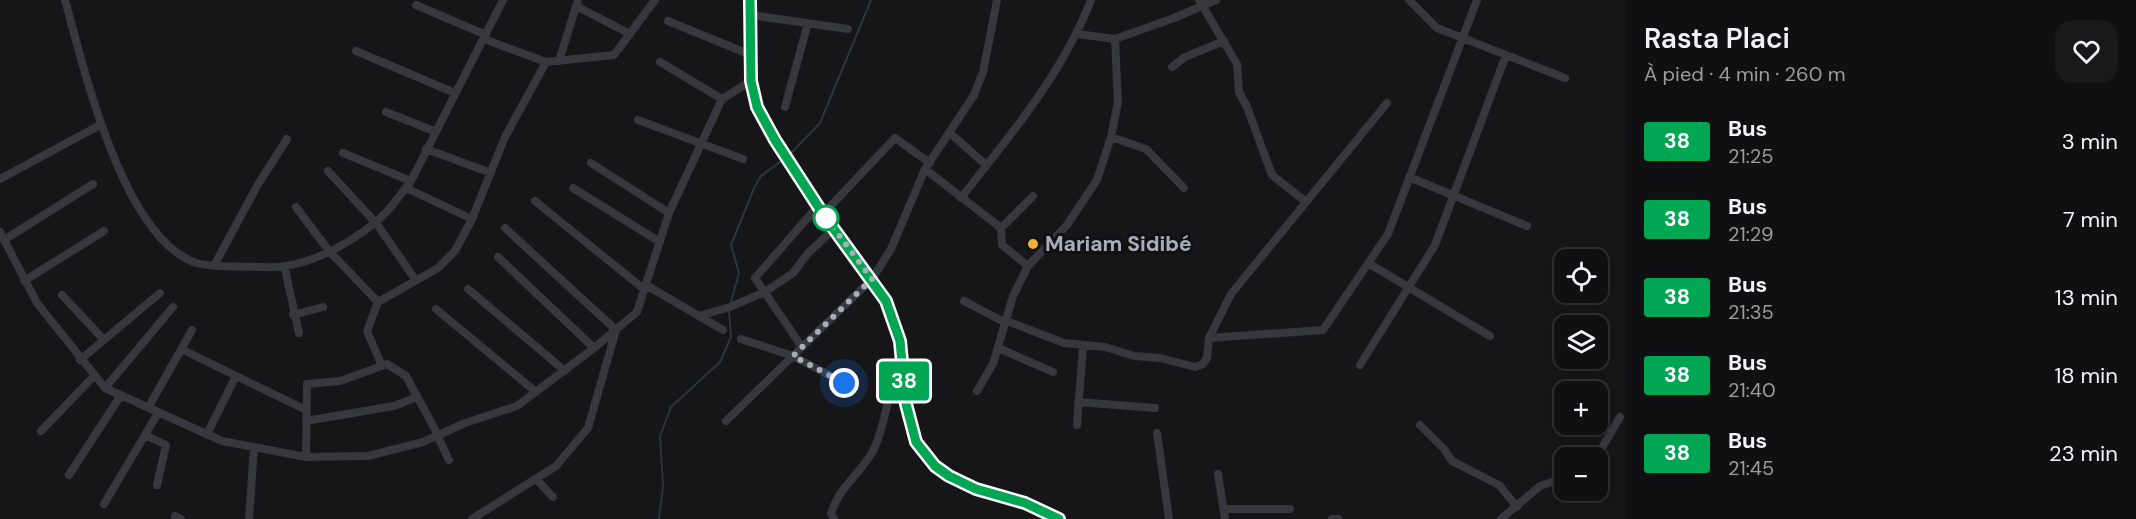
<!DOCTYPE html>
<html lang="fr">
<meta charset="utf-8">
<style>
body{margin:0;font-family:"DM Sans",sans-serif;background:#19191b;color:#f1f3f6;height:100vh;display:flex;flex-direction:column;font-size:22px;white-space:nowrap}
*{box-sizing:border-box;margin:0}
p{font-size:20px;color:#9c9d9f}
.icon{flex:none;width:33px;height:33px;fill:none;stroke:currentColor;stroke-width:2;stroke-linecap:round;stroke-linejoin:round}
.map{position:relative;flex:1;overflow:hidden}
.panel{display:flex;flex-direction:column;background:#101012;width:510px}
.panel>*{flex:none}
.badge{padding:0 12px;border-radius:4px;font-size:21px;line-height:39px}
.controls{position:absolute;left:1554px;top:249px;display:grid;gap:12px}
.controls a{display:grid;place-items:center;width:54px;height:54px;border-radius:12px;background:#101012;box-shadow:0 3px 9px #0003,0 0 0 2px #303032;font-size:30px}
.you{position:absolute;width:30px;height:30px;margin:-15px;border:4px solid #fff;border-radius:50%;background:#1a73e8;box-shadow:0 0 0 9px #1a73e833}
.map>.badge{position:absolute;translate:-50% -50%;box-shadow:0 0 0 3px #fff}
.round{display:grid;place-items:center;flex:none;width:63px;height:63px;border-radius:18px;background:#19191b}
.summary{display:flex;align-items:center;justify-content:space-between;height:102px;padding:0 18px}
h1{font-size:28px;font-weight:600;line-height:45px}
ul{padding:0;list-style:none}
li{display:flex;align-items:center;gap:18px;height:78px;padding:0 18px}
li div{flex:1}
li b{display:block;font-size:22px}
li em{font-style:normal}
li .badge{min-width:66px;font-weight:700;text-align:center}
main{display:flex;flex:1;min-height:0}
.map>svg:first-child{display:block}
</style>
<main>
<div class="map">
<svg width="1626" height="519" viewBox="0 0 1626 519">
<rect width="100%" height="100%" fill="#161618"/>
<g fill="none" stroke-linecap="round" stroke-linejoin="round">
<path stroke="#2c353c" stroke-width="2" d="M 790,154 L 820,123 L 871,0
M 730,305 L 739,273 L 731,245 L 755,186 L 761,176 L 785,158
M 659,519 L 663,486 L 660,436 L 671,407 L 720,362 L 731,337 L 729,310"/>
<path stroke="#37383d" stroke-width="8" d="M 65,0 C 84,68 122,237 196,263 C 212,268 245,266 264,267 C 302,270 346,246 376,222 C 390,211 400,195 411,181 L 503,0
M 1199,0 L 1237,64 L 1239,92 L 1247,107 L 1272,175 L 1306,202
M 1409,0 L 1437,28 L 1565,78
M 416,5 L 486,35
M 576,6 L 630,34
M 751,15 L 848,29
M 668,21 L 751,55
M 1077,34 L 1115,39 L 1174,18 L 1216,0
M 484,39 L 546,62 L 614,55 L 655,0
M 356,51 L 455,93
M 559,61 L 578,0
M 660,62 L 722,99
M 1172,67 L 1185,57 L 1224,41
M 785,107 L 808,23
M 386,112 L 434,131
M 638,120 L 743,159
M 950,133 L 986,165
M 1111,137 L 1146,149 L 1184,188
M 426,149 L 491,173
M 343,153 L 411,181
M 591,163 L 669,213
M 925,169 L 1001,228 L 1002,245 L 1028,266
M 328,171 L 376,223 L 415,279
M 1409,177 L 1527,226
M 0,179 L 100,125
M 406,188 L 472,219
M 573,188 L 660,242
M 961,198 C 1010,135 1062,75 1091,0
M 535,201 L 645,290
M 296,207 L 329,251 L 378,302
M 823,214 L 895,138 L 930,163
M 1001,228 L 1033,196
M 0,232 L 37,303 L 105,388 L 222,441 L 306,457 L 368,456 L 423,442 L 465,423 L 517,406 L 594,348 L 637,312 L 669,213 L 722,99 L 751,81
M 4,240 L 93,184
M 498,257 L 594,348
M 1368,263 L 1490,336
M 215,264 L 257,186 L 287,139
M 285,269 L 299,333
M 24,281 L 104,231
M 646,285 L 723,330
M 468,289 L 565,371
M 62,295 L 104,340
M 964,301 L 1006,323
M 436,309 L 536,392
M 293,315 L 323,307
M 699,316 L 730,307 L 765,292 L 793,273 L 808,253 L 834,229
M 1007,321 L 1064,343 L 1105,347 L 1134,356 L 1160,358 L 1195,367 L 1203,364 L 1207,358 L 1209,338 L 1231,294 L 1387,103
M 1209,338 L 1323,330 L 1388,234 L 1477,0
M 741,339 L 793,356 L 844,383
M 802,347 L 755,278 L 818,206
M 998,348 L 1053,372
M 181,349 L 306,410
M 80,360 L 160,293
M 1360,365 L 1435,245 L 1506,55
M 382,366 L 367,331 L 378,302 L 438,268 L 455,251 L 472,219 L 505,137 L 546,62
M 105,388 L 173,307
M 977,391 L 993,364 L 1013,296 L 1028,266 L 1067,225 L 1097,180 L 1111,137 L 1118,102 L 1115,39
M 1078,402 L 1155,408
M 148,408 L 192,330
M 306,421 L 394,406 L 417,397
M 726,421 L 872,279 L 891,249 L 925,169 L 974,95 L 983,72 L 997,0
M 1077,425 L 1083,346
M 1420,425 L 1444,449 L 1452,461 L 1499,485 L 1517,507
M 41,431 L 94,376
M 1157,433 L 1169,519
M 207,434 L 236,376
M 145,435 L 166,445 L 157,485
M 437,435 L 449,460
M 306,457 L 307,384 L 340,381 L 387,364 L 406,376 L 438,435
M 1596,458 L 1620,417
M 1218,474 L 1225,519
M 69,475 L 121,395
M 536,479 L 553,497
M 104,504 L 158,413
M 1224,509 L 1290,509
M 175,516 L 181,519
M 249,519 L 254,447
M 472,519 L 556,466 L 588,428 L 616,330 L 505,228
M 834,519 L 831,514 C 838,487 862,473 874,449 C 887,421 888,388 900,360
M 1332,519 L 1338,519
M 1501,519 L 1540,486 L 1564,478"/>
<path stroke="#45474d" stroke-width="10" d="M 750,0 L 751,81 L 757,107 L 823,214 L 886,301 L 900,341 L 906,403 L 917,442 L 935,466 L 949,476 L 976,489 L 1025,503 L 1059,519"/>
</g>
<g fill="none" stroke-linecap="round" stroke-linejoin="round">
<g stroke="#fff" stroke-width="14">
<path id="line" d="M 750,0 L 751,81 L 757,107 L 775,140 L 823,214 L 886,301 L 900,341 L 906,404 L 916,442 L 935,466 L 949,476 L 976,489 L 1025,503 L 1059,519"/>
</g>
<use href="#line" stroke="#00a651" stroke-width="9"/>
<path stroke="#a8adb8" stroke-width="6" stroke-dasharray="0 10.8" d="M 826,218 L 823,214 L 872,279 L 793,356 L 844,383"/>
</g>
<circle fill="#fff" stroke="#00a651" stroke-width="3" cx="826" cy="218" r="12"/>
<circle fill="#f2b134" stroke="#111113" stroke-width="2" cx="1033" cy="244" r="6"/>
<g text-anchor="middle" stroke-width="6" stroke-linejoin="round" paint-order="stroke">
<g font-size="21" font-weight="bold" fill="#a8adb8" stroke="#111113" text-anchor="start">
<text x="1045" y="251">Mariam Sidibé</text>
</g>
</g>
</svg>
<div class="controls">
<a><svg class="icon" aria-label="locate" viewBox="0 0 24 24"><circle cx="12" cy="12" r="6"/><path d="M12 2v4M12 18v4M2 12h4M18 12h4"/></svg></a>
<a><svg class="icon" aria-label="layers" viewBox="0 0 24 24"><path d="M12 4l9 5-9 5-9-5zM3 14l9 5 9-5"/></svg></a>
<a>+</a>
<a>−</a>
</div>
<div class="you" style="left:844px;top:383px"></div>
<b class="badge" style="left:904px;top:381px;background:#00a651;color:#fff">38</b>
</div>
<section class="panel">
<div class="summary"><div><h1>Rasta Placi</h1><p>À pied · 4 min · 260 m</p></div><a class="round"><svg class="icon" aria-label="heart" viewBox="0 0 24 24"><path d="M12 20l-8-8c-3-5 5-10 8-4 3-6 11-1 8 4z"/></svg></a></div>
<ul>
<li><span class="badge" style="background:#00a651;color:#fff">38</span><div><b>Bus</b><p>21:25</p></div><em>3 min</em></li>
<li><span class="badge" style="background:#00a651;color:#fff">38</span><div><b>Bus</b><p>21:29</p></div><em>7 min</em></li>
<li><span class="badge" style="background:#00a651;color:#fff">38</span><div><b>Bus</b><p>21:35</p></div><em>13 min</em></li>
<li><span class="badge" style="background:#00a651;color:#fff">38</span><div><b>Bus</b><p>21:40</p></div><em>18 min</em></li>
<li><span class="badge" style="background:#00a651;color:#fff">38</span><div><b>Bus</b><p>21:45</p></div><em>23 min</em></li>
</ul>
</section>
</main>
